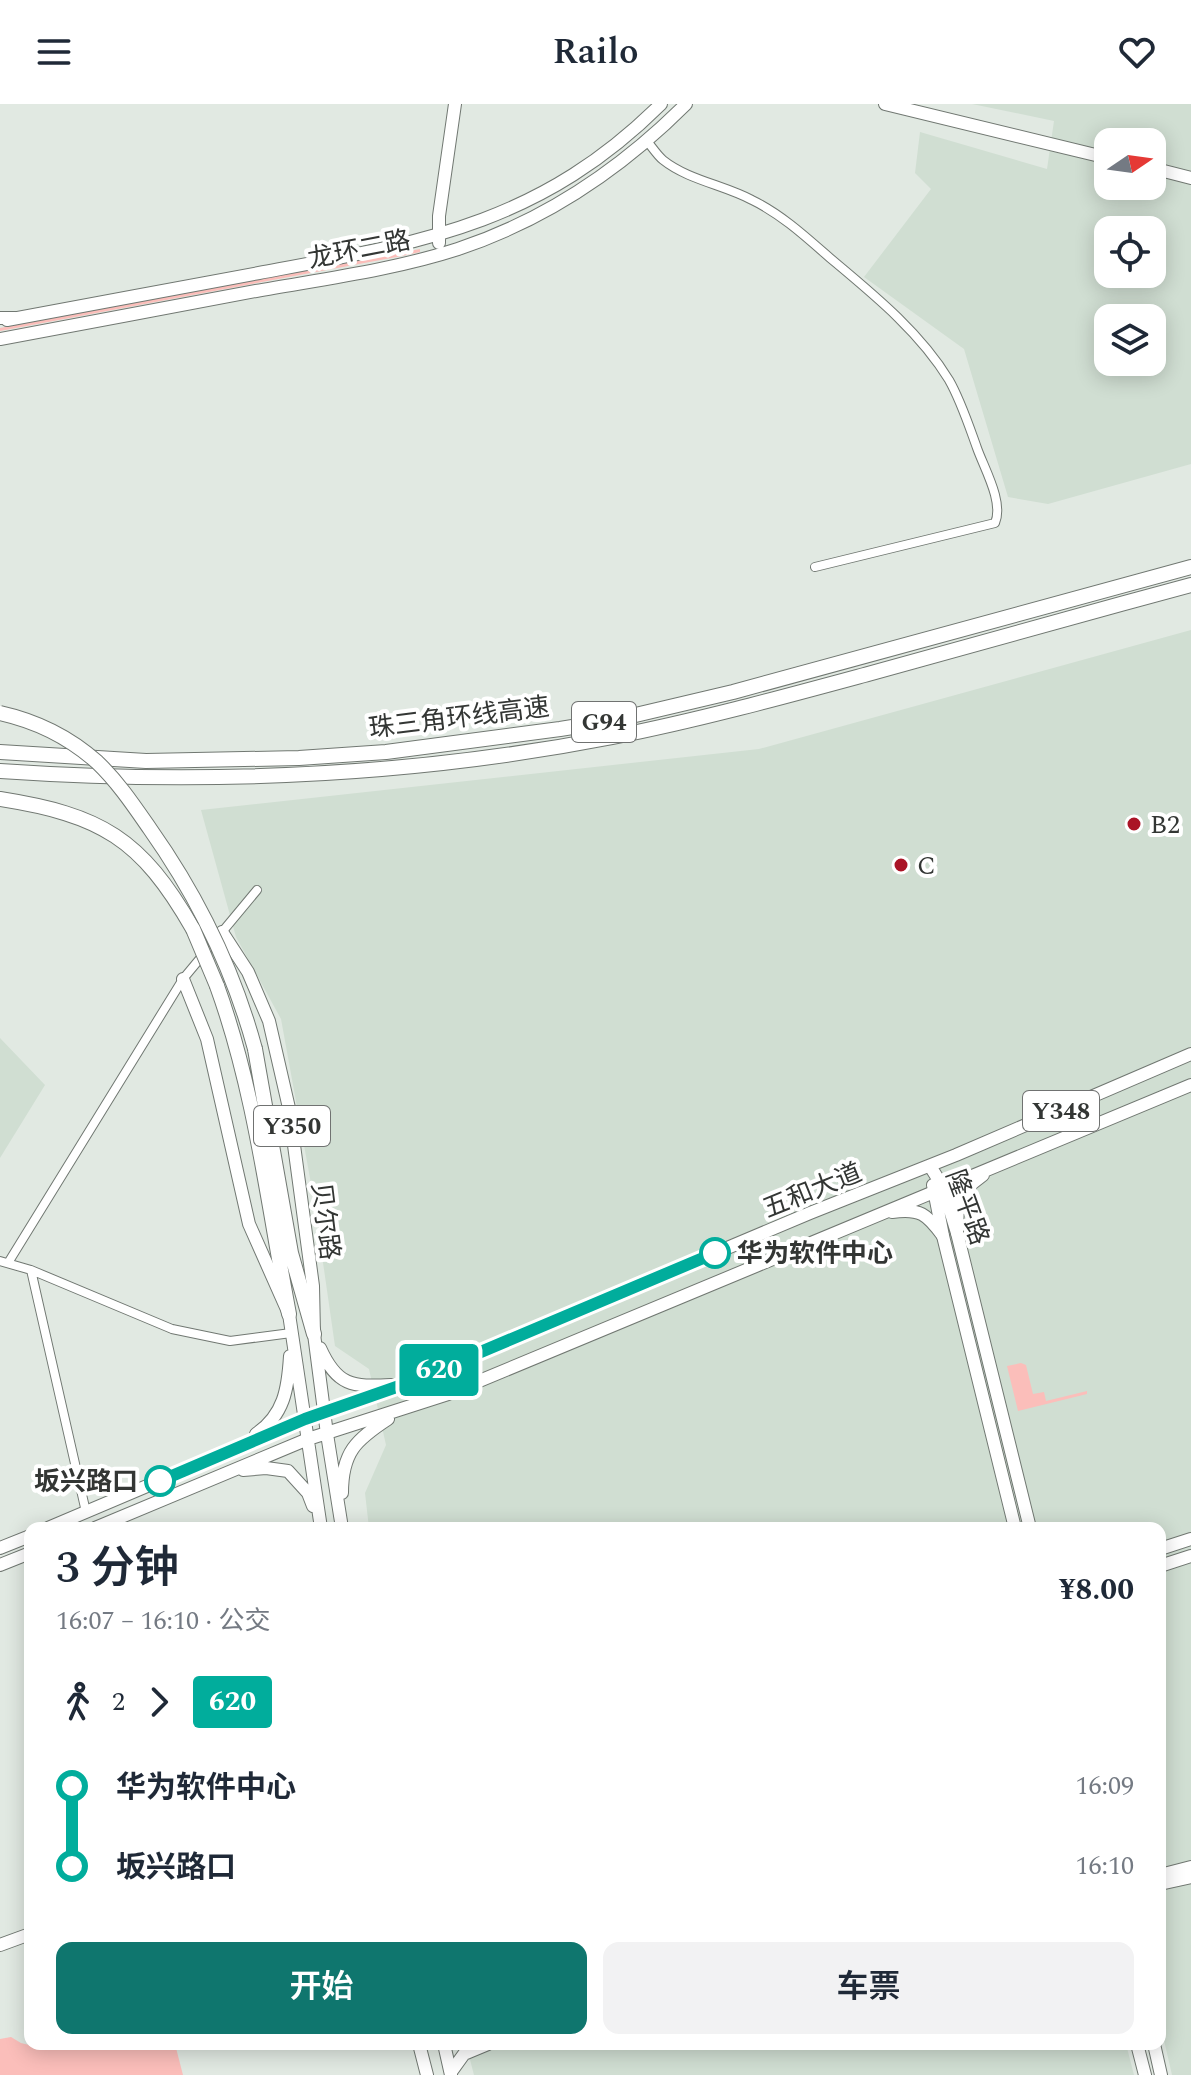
<!DOCTYPE html>
<html lang="zh">
<meta charset="utf-8">
<style>
body{margin:0;font-family:Spectral,"Noto Sans SC",serif;background:#f2f2f3;color:#1f2937;height:100vh;display:flex;flex-direction:column;font-size:30px;white-space:nowrap}
*{box-sizing:border-box;margin:0}
p{font-size:26px;color:#747a83}
.icon{flex:none;width:44px;height:44px;fill:none;stroke:currentColor;stroke-width:2;stroke-linecap:round;stroke-linejoin:round}
.map{position:relative;flex:1;overflow:hidden}
.panel{position:absolute;left:24px;top:1418px;width:1142px;height:528px;display:flex;flex-direction:column;background:#fff;border-radius:16px;box-shadow:0 4px 20px #0003}
.panel>*{flex:none}
.badge{padding:0 16px;border-radius:6px;font-size:28px;line-height:52px}
.needle{width:52px;rotate:77deg}
.controls{position:absolute;left:1094px;top:24px;display:grid;gap:16px}
.controls a{display:grid;place-items:center;width:72px;height:72px;border-radius:16px;background:#fff;box-shadow:0 4px 20px #0003;font-size:40px}
.map>.badge{position:absolute;translate:-50% -50%;box-shadow:0 0 0 4px #fff}
.legs{display:flex;align-items:center;gap:12px;height:88px;padding:0 32px;font-size:26px}
.legs p{margin-inline-start:auto}
.summary{display:flex;align-items:center;justify-content:space-between;height:136px;padding:0 32px}
h1{font-size:44px;font-weight:600;line-height:60px}
.button{display:flex;gap:16px;margin-top:auto;padding:16px 32px}
.button a{flex:1;height:92px;border-radius:16px;background:#0f766e;color:#fff;font-size:32px;font-weight:600;line-height:92px;text-align:center}
.button a+a{background:#f2f2f3;color:#1f2937}
ul{padding:0 32px;list-style:none}
li{display:flex;align-items:center;gap:28px;height:80px;font-size:30px}
li i{display:grid;place-items:center;width:12px;height:100%;margin:0 10px;background:currentColor}
li i::after{content:'';width:20px;height:20px;margin:-10px;border:6px solid;border-radius:50%;background:#fff}
li p{margin-inline-start:auto}
li:first-child i{background:linear-gradient(#0000 50%,currentColor 0)}
li:last-child i{background:linear-gradient(currentColor 50%,#0000 0)}
header{display:flex;justify-content:space-between;align-items:center;height:104px;padding:0 32px;background:#fff;font-size:36px;font-weight:600}
.map>svg:first-child{display:block}
</style>
<header><svg class="icon" aria-label="menu" viewBox="0 0 24 24"><path d="M4 6h16M4 12h16M4 18h16"/></svg>Railo<svg class="icon" aria-label="heart" viewBox="0 0 24 24"><path d="M12 20l-8-8c-3-5 5-10 8-4 3-6 11-1 8 4z"/></svg></header>
<div class="map">
<svg width="1191" height="1971" viewBox="0 0 1191 1971">
<rect width="100%" height="100%" fill="#e1e9e2"/>
<path fill="#d0ded2" fill-rule="evenodd" d="M 972,0 L 1191,0 L 1191,360 L 1048,400 L 1008,393 L 964,245 L 864,173 L 931,85 L 915,69 L 920,28 L 1047,65 L 1054,17 ZM 1108,38 L 1152,38 L 1152,82 L 1108,82 ZM 1108,126 L 1152,126 L 1152,170 L 1108,170 ZM 1108,214 L 1152,214 L 1152,258 L 1108,258 Z
M 1191,526 L 1191,1971 L 1172,1971 L 1160,1919 L 1160,1424 L 369,1424 L 365,1389 L 386,1341 L 369,1265 L 335,1242 L 314,1096 L 281,915 L 236,833 L 201,706 L 759,645 Z
M 0,934 L 45,981 L 0,1054 Z
M 466,1940 L 1126,1940 L 1134,1971 L 474,1971 Z"/>
<path fill="#fbbeba" d="M 420,145 L 420,148 L 402,152 L 0,227 L 0,224 Z
M 1021,1259 L 1026,1261 L 1033,1290 L 1044,1288 L 1046,1297 L 1087,1287 L 1087,1290 L 1018,1307 L 1007,1262 Z
M 11,1933 L 21,1939 L 45,1945 L 44,1940 L 175,1940 L 183,1971 L 0,1971 L 0,1935 Z"/>
<g fill="none" stroke-linecap="round" stroke-linejoin="round">
<g stroke="#717872" stroke-width="10">
<path id="street" d="M 647,37 C 652,43 657,51 663,56 C 688,76 724,81 752,96 C 781,110 806,133 830,154 C 873,190 920,228 949,276 C 961,297 969,322 977,344 C 984,364 1004,398 995,419 L 815,463
M 0,1157 L 31,1166 L 172,1225 L 230,1237 L 291,1229
M 8,1159 L 183,875 L 257,786
M 31,1166 L 86,1408"/>
</g>
<g stroke="#717872" stroke-width="14">
<path id="secondary" d="M 885,0 L 1108,54
M 1152,64 L 1191,74
M 439,139 L 439,112 L 455,0
M 7,216 C 91,200 175,185 259,169 C 419,139 539,121 661,0
M 0,235 C 85,219 171,203 256,187 C 323,175 393,166 458,145 C 545,116 621,65 686,0
M 930,1062 L 943,1083 L 957,1129 L 1030,1424
M 933,1081 L 943,1132 L 1015,1424
M 1160,1445 L 1191,1435
M 1160,1462 L 1191,1452
M 1160,1771 L 1191,1763
M 1160,1780 L 1191,1773
M 0,1841 L 30,1830
M 1137,1940 L 1145,1971
M 1154,1940 L 1161,1971
M 451,1968 L 464,1950 L 488,1940"/>
</g>
<g stroke="#717872" stroke-width="14">
<path id="primary" d="M 0,214 L 15,214
M 222,828 L 248,868 L 269,917 L 289,1004 L 313,1182 L 314,1230 L 327,1330 L 342,1424
M 183,875 L 207,935 L 249,1120 L 289,1210 L 321,1424
M 892,1108 C 920,1104 927,1110 943,1132
M 957,1129 L 958,1097 L 965,1085 L 983,1071
M 320,1244 C 337,1282 352,1283 391,1281
M 256,1330 C 284,1311 288,1285 290,1252
M 243,1366 L 266,1364 L 288,1367 L 308,1389 L 313,1402
M 342,1389 C 342,1348 356,1336 388,1315
M 48,1424 L 305,1315 L 405,1280 L 810,1109 L 956,1051 L 1191,950
M 95,1424 L 308,1335 L 448,1290 L 1191,981
M 0,1444 L 30,1432
M 0,1461 L 30,1449
M 419,1940 L 427,1971
M 444,1940 L 451,1971"/>
</g>
<g stroke="#717872" stroke-width="16">
<path id="highway" d="M 0,648 L 146,657 L 299,654 L 386,648 L 560,625 L 610,617 L 733,588 L 1191,463
M 0,667 C 204,681 413,672 613,633 C 699,616 783,593 868,570 C 975,540 1083,510 1191,481
M 0,695 C 101,711 141,734 193,825
M 217,882 C 255,987 268,1100 289,1210
M 255,945 L 291,1149 L 314,1230"/>
</g>
<use href="#street" stroke="#fff" stroke-width="8"/>
<use href="#secondary" stroke="#fff" stroke-width="12"/>
<use href="#primary" stroke="#fff" stroke-width="12"/>
<use href="#highway" stroke="#fff" stroke-width="14"/>
<g stroke="#717872" stroke-width="16" stroke-linecap="butt">
<path id="highway-bridge" d="M 0,609 C 36,617 69,633 97,658 C 118,678 134,702 150,725 C 198,793 233,864 255,945
M 193,825 L 217,882"/>
</g>
<use href="#highway-bridge" stroke="#fff" stroke-width="14"/>
</g>
<g fill="none" stroke-linecap="round" stroke-linejoin="round">
<g stroke="#fff" stroke-width="18">
<path id="line-1" d="M 160,1377 L 305,1315 L 405,1280 L 715,1149"/>
</g>
<use href="#line-1" stroke="#01ad9c" stroke-width="12"/>
</g>
<g fill="#aa1426" stroke="#fff" stroke-width="3">
<circle cx="1134" cy="720" r="8"/>
<circle cx="901" cy="761" r="8"/>
</g>
<g fill="#fff" stroke="#01ad9c" stroke-width="4">
<circle cx="715" cy="1149" r="14"/>
<circle cx="160" cy="1377" r="14"/>
</g>
<g text-anchor="middle" stroke-width="8" stroke-linejoin="round" paint-order="stroke">
<g fill="#fff" stroke="#707271" stroke-width="2">
<rect x="572" y="598" width="64" height="40" rx="6"/>
<rect x="1023" y="987" width="76" height="40" rx="6"/>
<rect x="254" y="1002" width="76" height="40" rx="6"/>
</g>
<g font-size="24" font-weight="bold" fill="#333634">
<text x="604" y="626">G94</text>
<text x="1061" y="1015">Y348</text>
<text x="292" y="1030">Y350</text>
</g>
<g font-size="26" fill="#333634" stroke="#fff">
<text transform="translate(359 145) rotate(-11)" y="9">龙环二路</text>
<text transform="translate(459 613) rotate(-7)" y="9">珠三角环线高速</text>
<text transform="translate(812 1086) rotate(-22)" y="9">五和大道</text>
<text transform="translate(968 1103) rotate(70)" y="9">隆平路</text>
<text transform="translate(326 1117) rotate(83)" y="9">贝尔路</text>
</g>
<g font-size="26" fill="#333634" stroke="#fff" text-anchor="start">
<text x="1150" y="729">B2</text>
<text x="917" y="770">C</text>
</g>
<g font-size="26" font-weight="bold" fill="#333634" stroke="#fff" text-anchor="start">
<text x="737" y="1158">华为软件中心</text>
<text x="138" y="1386" text-anchor="end">坂兴路口</text>
</g>
</g>
</svg>
<div class="controls">
<a><svg class="needle" viewBox="-14 -14 28 28"><path d="M0-13l5 13h-10z" fill="#e53935"/><path d="M0 13l5-13h-10z" fill="#747a83"/></svg></a>
<a><svg class="icon" aria-label="locate" viewBox="0 0 24 24"><circle cx="12" cy="12" r="6"/><path d="M12 2v4M12 18v4M2 12h4M18 12h4"/></svg></a>
<a><svg class="icon" aria-label="layers" viewBox="0 0 24 24"><path d="M12 4l9 5-9 5-9-5zM3 14l9 5 9-5"/></svg></a>
</div>
<b class="badge" style="left:439px;top:1266px;background:#01ad9c;color:#fff">620</b>
<section class="panel">
<div class="summary"><div><h1>3 分钟</h1><p>16:07 – 16:10 · 公交</p></div><b>¥8.00</b></div>
<div class="legs"><svg class="icon" aria-label="walk" viewBox="0 0 24 24"><circle cx="13" cy="4" r="2"/><path d="M13 8l-2 6 4 7M11 14l-3 7M7 12l3-4h3l4 4"/></svg>2<svg class="icon" aria-label="forward" viewBox="0 0 24 24"><path d="M9 5l7 7-7 7"/></svg><b class="badge" style="background:#01ad9c;color:#fff">620</b></div>
<ul>
<li><i style="color:#01ad9c"></i><b>华为软件中心</b><p>16:09</p></li>
<li><i style="color:#01ad9c"></i><b>坂兴路口</b><p>16:10</p></li>
</ul>
<div class="button"><a>开始</a><a>车票</a></div>
</section>
</div>
